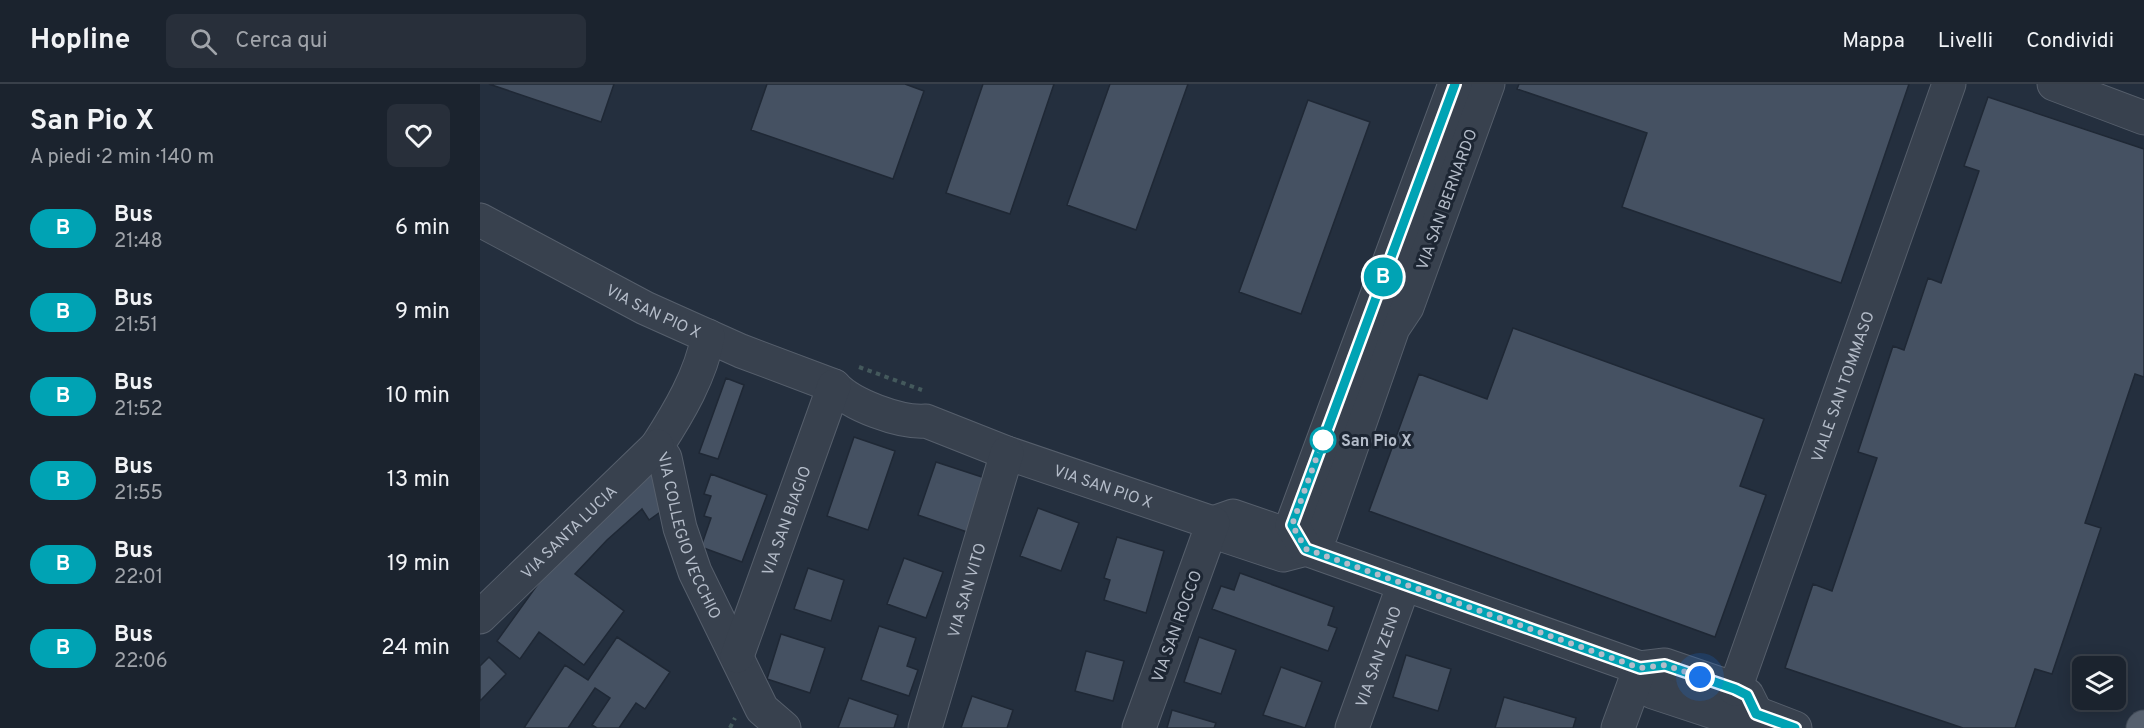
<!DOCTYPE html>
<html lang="it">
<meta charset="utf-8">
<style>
body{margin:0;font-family:Overpass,sans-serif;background:#282f3a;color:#f1f3f6;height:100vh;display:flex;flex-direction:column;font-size:22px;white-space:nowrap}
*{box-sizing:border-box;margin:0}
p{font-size:20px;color:#a0a4aa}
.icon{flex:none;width:33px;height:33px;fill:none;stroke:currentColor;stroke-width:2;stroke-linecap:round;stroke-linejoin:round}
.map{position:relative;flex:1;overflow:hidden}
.panel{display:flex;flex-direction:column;background:#1b232e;width:480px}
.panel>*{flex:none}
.badge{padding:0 12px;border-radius:20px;font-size:21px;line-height:39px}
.tools{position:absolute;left:1592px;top:572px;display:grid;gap:12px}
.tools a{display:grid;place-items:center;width:54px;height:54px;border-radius:9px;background:#1b232e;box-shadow:0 3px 15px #0003,0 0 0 2px #39404a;font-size:30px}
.you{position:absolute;width:30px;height:30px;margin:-15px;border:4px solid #fff;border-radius:50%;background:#1a73e8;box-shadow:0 0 0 9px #1a73e833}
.map>.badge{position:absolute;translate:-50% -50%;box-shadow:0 0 0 3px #fff}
.round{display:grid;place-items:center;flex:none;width:63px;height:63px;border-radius:9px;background:#282f3a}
.head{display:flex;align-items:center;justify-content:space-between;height:102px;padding:0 30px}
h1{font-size:28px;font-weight:700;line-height:45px}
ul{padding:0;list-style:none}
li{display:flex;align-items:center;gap:18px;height:84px;padding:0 30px}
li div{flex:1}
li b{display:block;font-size:22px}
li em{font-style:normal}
li .badge{min-width:66px;font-weight:700;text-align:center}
header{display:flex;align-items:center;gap:36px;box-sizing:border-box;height:84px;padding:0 30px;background:#1b232e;border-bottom:2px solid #39404a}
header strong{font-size:28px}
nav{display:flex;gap:33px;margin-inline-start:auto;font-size:21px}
.search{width:420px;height:54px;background:#282f3a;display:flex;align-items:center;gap:15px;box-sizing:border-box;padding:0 21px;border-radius:9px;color:#a0a4aa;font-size:22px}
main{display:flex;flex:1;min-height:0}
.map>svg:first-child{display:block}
</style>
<header>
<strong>Hopline</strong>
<div class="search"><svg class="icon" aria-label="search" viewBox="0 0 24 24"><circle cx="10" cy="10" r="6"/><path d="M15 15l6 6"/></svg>Cerca qui</div>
<nav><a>Mappa</a><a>Livelli</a><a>Condividi</a></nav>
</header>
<main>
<section class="panel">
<div class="head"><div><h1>San Pio X</h1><p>A piedi · 2 min · 140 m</p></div><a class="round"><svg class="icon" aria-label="heart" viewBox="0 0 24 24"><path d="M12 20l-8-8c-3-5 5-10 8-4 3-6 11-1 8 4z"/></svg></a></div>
<ul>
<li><span class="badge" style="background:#00a3b4;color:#fff">B</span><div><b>Bus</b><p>21:48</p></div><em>6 min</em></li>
<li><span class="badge" style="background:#00a3b4;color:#fff">B</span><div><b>Bus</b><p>21:51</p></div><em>9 min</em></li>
<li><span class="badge" style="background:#00a3b4;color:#fff">B</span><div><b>Bus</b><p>21:52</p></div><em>10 min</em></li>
<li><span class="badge" style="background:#00a3b4;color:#fff">B</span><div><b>Bus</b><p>21:55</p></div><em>13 min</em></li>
<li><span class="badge" style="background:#00a3b4;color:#fff">B</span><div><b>Bus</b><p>22:01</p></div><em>19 min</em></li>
<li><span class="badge" style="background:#00a3b4;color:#fff">B</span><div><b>Bus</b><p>22:06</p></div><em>24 min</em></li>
</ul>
</section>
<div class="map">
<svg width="1664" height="644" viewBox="0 0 1664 644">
<rect width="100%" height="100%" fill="#242f3e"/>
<path fill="#455162" stroke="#1f2835" stroke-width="1.5" d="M 9,0 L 134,0 L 121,38 Z
M 287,0 L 425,0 L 444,7 L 413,95 L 271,46 Z
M 503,0 L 574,0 L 530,130 L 466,109 Z
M 630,0 L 708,0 L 656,146 L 587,121 Z
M 1039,0 L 1429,0 L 1361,199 L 1142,123 L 1167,49 L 1037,5 Z
M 1508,13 L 1664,65 L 1664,293 L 1655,290 L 1605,439 L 1621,444 L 1572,590 L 1555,585 L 1535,644 L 1483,644 L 1305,584 L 1333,500 L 1352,507 L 1397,374 L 1378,368 L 1413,262 L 1424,266 L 1448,194 L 1461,199 L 1499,87 L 1484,82 Z
M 828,16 L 890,38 L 821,230 L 759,208 Z
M 1033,244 L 1284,335 L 1260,402 L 1286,411 L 1235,553 L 889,427 L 939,290 L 1007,315 Z
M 246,294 L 264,301 L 238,375 L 219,369 Z
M 374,353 L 415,367 L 388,446 L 347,432 Z
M 456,378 L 508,395 L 490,449 L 438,431 Z
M 172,387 L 186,424 L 169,436 L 162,425 L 127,456 L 95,490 L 144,527 L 104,581 L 59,548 L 40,575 L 17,557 L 58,500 L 89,464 Z
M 231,390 L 287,411 L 262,478 L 221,463 L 231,434 L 224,432 L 231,412 L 224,410 Z
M 558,424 L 599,439 L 581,487 L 540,472 Z
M 637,453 L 684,467 L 666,529 L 624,516 L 630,496 L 624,494 Z
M 424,474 L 463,488 L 446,534 L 407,520 Z
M 328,484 L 364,496 L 351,537 L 314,525 Z
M 760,489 L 854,523 L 848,541 L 857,544 L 848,567 L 732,525 L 741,502 L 754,506 Z
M 399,542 L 436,554 L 427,582 L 438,586 L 429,612 L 381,596 Z
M 301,550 L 345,564 L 330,609 L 287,595 Z
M 137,553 L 190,588 L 165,625 L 156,619 L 139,644 L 117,644 L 112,641 L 130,614 L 115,604 L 88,644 L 44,644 L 85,581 L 108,596 Z
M 719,553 L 756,566 L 741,610 L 704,598 Z
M 606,567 L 644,577 L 633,617 L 595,607 Z
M 926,571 L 971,585 L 958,627 L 913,613 Z
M 9,573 L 26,590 L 0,617 L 0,582 Z
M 801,583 L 842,598 L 825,644 L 783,631 Z
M 492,612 L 533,626 L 527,644 L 481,644 Z
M 1024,613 L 1096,634 L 1093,644 L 1015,644 Z
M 369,614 L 418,631 L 414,644 L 358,644 Z
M 692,626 L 736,639 L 734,644 L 687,644 Z"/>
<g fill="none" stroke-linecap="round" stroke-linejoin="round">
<g stroke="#565f6c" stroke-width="35">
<g id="minor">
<path d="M 1008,0 L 927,223 L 913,244 L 841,450 L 826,465 L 803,471 L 746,452 L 733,439 L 753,432 L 808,451 L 826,465 L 1160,584 L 1185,581 L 1255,605 L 1267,611 L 1276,629"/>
<path d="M 1574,0 L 1664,34"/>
<path id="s1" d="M 0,136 L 165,224 L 261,267 L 354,302 C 371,321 420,339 446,337 L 527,369 L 733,439 L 659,644"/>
<path id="s2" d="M 228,252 C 221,291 199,328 177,362 L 185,374 L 200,444 L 215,488 L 282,625 L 304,644"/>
<path d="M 826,465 L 812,441 L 975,0"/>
<path id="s3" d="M 0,533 L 177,362"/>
<path id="s4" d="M 257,572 L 354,302"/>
<path d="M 1160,584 L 1173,608 L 1255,635 L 1276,629 L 1315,644"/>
<path id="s5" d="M 1255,605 L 1469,0"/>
<path id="s6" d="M 445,644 L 527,369"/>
<path id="s7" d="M 872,644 L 924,500"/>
<path d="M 1138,644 L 1160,584"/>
</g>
</g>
<g stroke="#414a57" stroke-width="35">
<path id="major" d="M 1663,644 L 1664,643"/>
</g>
<path stroke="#44595c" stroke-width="4" stroke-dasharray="4.5 4.5" stroke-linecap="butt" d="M 379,283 L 442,306
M 250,644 L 255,634"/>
<use href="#minor" stroke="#38414e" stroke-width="33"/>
<use href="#major" stroke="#56606e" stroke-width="33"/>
</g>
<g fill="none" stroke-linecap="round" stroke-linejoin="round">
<g stroke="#fff" stroke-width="14">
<path id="line" d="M 975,0 L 812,441 L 826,465 L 1160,584 L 1185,581 L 1255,605 L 1267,611 L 1276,630 L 1315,644"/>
</g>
<use href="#line" stroke="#00a3b4" stroke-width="9"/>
<path stroke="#b4bcc9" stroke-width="6" stroke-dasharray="0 10.8" d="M 843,356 L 812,441 L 826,465 L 1160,584 L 1185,581 L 1220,593"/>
</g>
<circle fill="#fff" stroke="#00a3b4" stroke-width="3" cx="843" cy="356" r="12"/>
<g text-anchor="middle" stroke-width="6" stroke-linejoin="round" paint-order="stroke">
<g font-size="16" fill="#b4bcc9" stroke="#1d2633">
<text transform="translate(966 115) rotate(-70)" y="6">VIA SAN BERNARDO</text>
<text dy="6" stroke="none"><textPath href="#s1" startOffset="196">VIA SAN PIO X</textPath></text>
<text dy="6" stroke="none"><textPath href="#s5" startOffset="321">VIALE SAN TOMMASO</textPath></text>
<text dy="6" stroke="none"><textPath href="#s1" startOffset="681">VIA SAN PIO X</textPath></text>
<text dy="6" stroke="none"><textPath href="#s4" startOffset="144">VIA SAN BIAGIO</textPath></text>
<text dy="6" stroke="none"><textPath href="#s3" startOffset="123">VIA SANTA LUCIA</textPath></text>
<text dy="6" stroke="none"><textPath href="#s2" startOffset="218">VIA COLLEGIO VECCHIO</textPath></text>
<text dy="6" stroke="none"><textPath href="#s6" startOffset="144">VIA SAN VITO</textPath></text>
<text transform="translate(696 542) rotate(-70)" y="6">VIA SAN ROCCO</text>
<text dy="6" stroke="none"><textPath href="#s7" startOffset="76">VIA SAN ZENO</textPath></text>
</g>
<g font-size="16" font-weight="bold" fill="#b4bcc9" stroke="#1d2633" text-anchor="start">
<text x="861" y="362">San Pio X</text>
</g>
</g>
</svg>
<div class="tools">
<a><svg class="icon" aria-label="layers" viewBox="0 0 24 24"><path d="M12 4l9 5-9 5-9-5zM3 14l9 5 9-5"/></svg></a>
</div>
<div class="you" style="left:1220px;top:593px"></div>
<b class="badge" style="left:903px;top:193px;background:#00a3b4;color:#fff">B</b>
</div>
</main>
